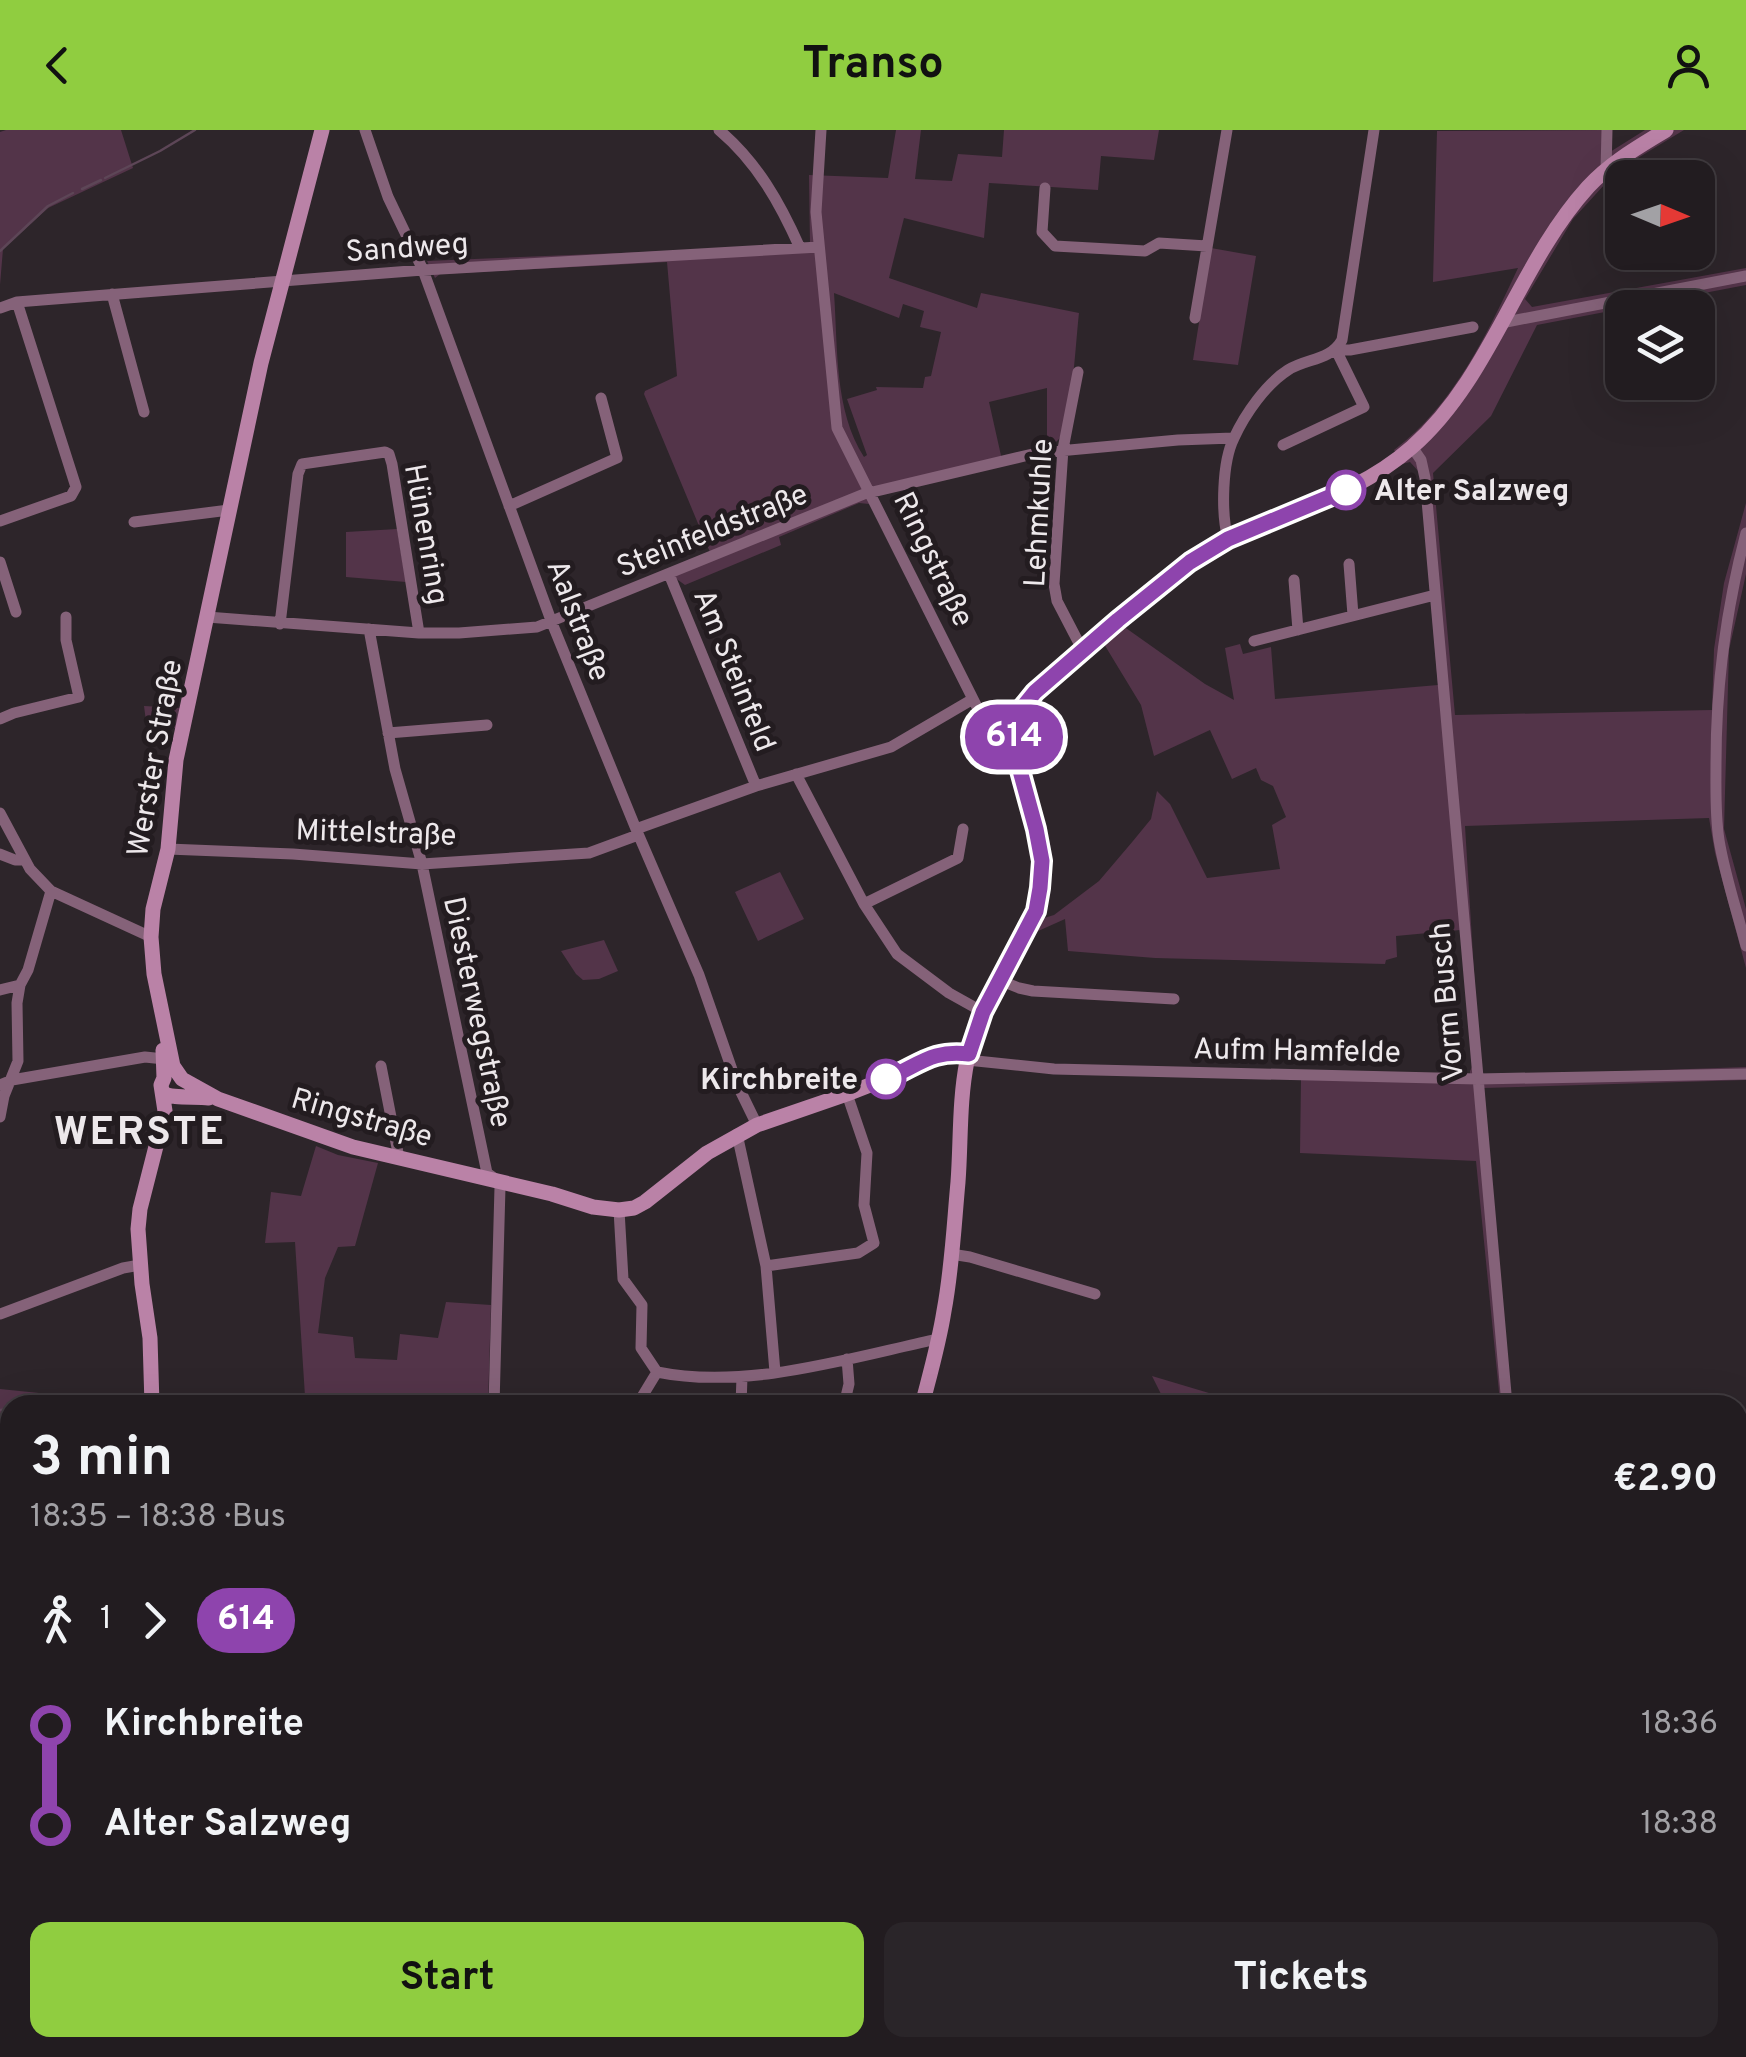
<!DOCTYPE html>
<meta charset="utf-8">
<style>
body{margin:0;font-family:Overpass,sans-serif;background:#2a2529;color:#f1f3f6;height:100vh;display:flex;flex-direction:column;font-size:38px;white-space:nowrap}
*{box-sizing:border-box;margin:0}
p{font-size:32px;color:#a2a1a5}
.icon{flex:none;width:55px;height:55px;fill:none;stroke:currentColor;stroke-width:2;stroke-linecap:round;stroke-linejoin:round}
.map{position:relative;flex:1;overflow:hidden}
.panel{position:absolute;left:0px;top:1265px;width:1748px;height:662px;display:flex;flex-direction:column;background:#221c20;border-radius:30px 30px 0 0;box-shadow:0 10px 40px #0002,0 0 0 2px #3f3a3e}
.panel>*{flex:none}
.badge{padding:0 20px;border-radius:32px;font-size:35px;line-height:65px}
.needle{width:65px;rotate:92deg}
.fabs{position:absolute;left:1605px;top:30px;display:grid;gap:20px}
.fabs a{display:grid;place-items:center;width:110px;height:110px;border-radius:20px;background:#221c20;box-shadow:0 10px 40px #0002,0 0 0 2px #3f3a3e;font-size:50px}
.map>.badge{position:absolute;translate:-50% -50%;box-shadow:0 0 0 5px #fff}
.legs{display:flex;align-items:center;gap:15px;height:110px;padding:0 30px;font-size:32px}
.legs p{margin-inline-start:auto}
.headline{display:flex;align-items:center;justify-content:space-between;height:170px;padding:0 30px}
h1{font-size:55px;font-weight:700;line-height:75px}
.action{display:flex;gap:20px;margin-top:auto;padding:20px 30px}
.action a{flex:1;height:115px;border-radius:20px;background:#90cd40;color:#111;font-size:40px;font-weight:700;line-height:115px;text-align:center}
.action a+a{background:#2a2529;color:#f1f3f6}
ul{padding:0 30px;list-style:none}
li{display:flex;align-items:center;gap:35px;height:100px;font-size:38px}
li i{display:grid;place-items:center;width:15px;height:100%;margin:0 12px;background:currentColor}
li i::after{content:'';width:25px;height:25px;margin:-12px;border:8px solid;border-radius:50%;background:#221c20}
li p{margin-inline-start:auto}
li:first-child i{background:linear-gradient(#0000 50%,currentColor 0)}
li:last-child i{background:linear-gradient(currentColor 50%,#0000 0)}
header{display:flex;justify-content:space-between;align-items:center;height:130px;padding:0 30px;background:#90cd40;color:#111;font-size:45px;font-weight:700}
.map>svg:first-child{display:block}
</style>
<header><svg class="icon" aria-label="back" viewBox="0 0 24 24"><path d="M15 5l-7 7 7 7"/></svg>Transo<svg class="icon" aria-label="person" viewBox="0 0 24 24"><circle cx="12" cy="8" r="4"/><path d="M4 21q1-7 8-7t8 7"/></svg></header>
<div class="map">
<svg width="1746" height="1927" viewBox="0 0 1746 1927">
<rect width="100%" height="100%" fill="#2d252a"/>
<path fill="#533449" fill-rule="evenodd" d="M 6,0 L 121,0 L 133,38 L 48,78 L 3,119 L 0,155 L 0,2 Z
M 896,0 L 921,0 L 915,49 L 952,51 L 958,24 L 1002,27 L 1004,0 L 1159,0 L 1154,30 L 1101,26 L 1098,60 L 989,53 L 984,108 L 904,88 L 889,148 L 977,178 L 981,163 L 1079,183 C 1076,209 1072,287 1061,306 C 1056,314 1055,312 1047,314 L 1047,258 L 989,272 L 1002,330 L 880,359 L 869,374 L 859,373 L 779,407 L 781,415 L 685,455 L 671,445 L 712,427 L 644,264 L 645,261 L 677,246 L 667,132 L 440,144 L 435,148 L 427,131 L 810,115 L 809,45 L 888,48 ZM 834,163 L 899,188 L 903,174 L 924,181 L 920,197 L 941,202 L 931,246 L 925,247 L 923,258 L 876,257 L 877,260 L 847,269 L 867,325 L 864,327 C 834,280 838,218 834,163 Z
M 1602,0 L 1602,27 L 1645,0 L 1684,0 L 1623,37 L 1605,54 L 1573,89 L 1525,169 L 1532,177 L 1746,138 L 1746,155 L 1537,195 L 1491,286 L 1433,343 L 1455,585 L 1712,580 L 1714,519 L 1724,453 L 1746,373 L 1746,444 L 1729,520 L 1724,699 L 1746,779 L 1746,838 L 1715,723 L 1709,688 L 1465,696 L 1480,939 L 1482,943 L 1488,946 L 1746,937 L 1746,950 L 1484,958 L 1511,1275 L 1435,1275 L 1500,1272 L 1476,1031 L 1300,1023 L 1301,948 L 1470,953 L 1470,941 L 1473,935 L 1460,800 L 1396,806 L 1397,827 L 1386,830 L 1385,834 L 1155,828 L 1068,821 L 1065,789 L 1036,802 L 1044,788 L 1054,785 L 1099,751 L 1133,711 L 1151,689 L 1157,661 L 1170,674 L 1207,748 L 1280,739 L 1272,695 L 1286,687 L 1273,656 L 1261,650 L 1256,638 L 1232,649 L 1210,600 L 1154,626 L 1141,575 L 1104,514 L 1123,496 L 1205,554 L 1234,570 L 1225,518 L 1240,514 L 1243,524 L 1271,517 L 1275,569 L 1438,555 L 1420,343 L 1410,332 L 1402,334 L 1394,320 C 1454,275 1487,204 1518,138 L 1433,152 L 1437,1 Z
M 1211,118 L 1256,126 L 1238,235 L 1193,230 Z
M 397,399 L 406,452 L 346,447 L 346,402 Z
M 144,576 L 180,578 L 177,598 L 147,599 Z
M 780,742 L 804,789 L 758,811 L 735,762 Z
M 604,810 L 618,841 L 599,849 L 583,850 L 576,844 L 561,821 Z
M 316,1016 L 338,1025 L 378,1033 L 355,1116 L 338,1117 L 325,1148 L 318,1203 L 353,1207 L 355,1228 L 397,1230 L 400,1204 L 438,1208 L 446,1172 L 491,1175 L 488,1275 L 200,1275 L 305,1266 L 295,1112 L 265,1113 L 271,1062 L 301,1066 Z
M 1152,1246 L 1219,1266 L 1297,1275 L 1211,1275 L 1162,1266 Z
M 0,1259 L 127,1272 L 142,1269 L 142,1275 L 10,1275 L 10,1287 L 0,1287 Z
M 1738,1578 L 1746,1578 L 1746,1854 L 1738,1854 Z
M 471,1918 L 664,1918 L 664,1927 L 473,1927 Z"/>
<g fill="none" stroke-linecap="round" stroke-linejoin="round">
<path stroke="#5d4657" stroke-width="2.5" d="M 105,48 L 160,21 L 195,0
M 82,59 L 101,50
M 0,121 L 48,76 L 73,63
M 0,1280 L 10,1279
M 1738,1852 L 1746,1852
M 1437,1918 L 1438,1927"/>
<path stroke="#856279" stroke-width="11" d="M 365,0 L 388,67 L 423,140 L 552,493 L 636,699 L 699,845 L 737,954 L 757,995
M 719,0 C 757,32 780,73 800,118
M 821,0 L 816,82 L 837,298 L 981,585 L 990,595 L 1014,605
M 1606,41 L 1607,0
M 1045,58 L 1042,102 L 1055,116 L 1145,121 L 1159,113 L 1207,116
M 112,164 L 144,282
M 0,178 L 17,172 L 42,170 L 423,140 L 819,117
M 1195,188 L 1227,0
M 1501,193 L 1746,146
M 1078,242 L 1063,319 L 1054,454 L 1057,471 L 1083,521
M 1283,315 L 1364,277 L 1336,220 L 1350,220 L 1473,197
M 1412,317 L 1421,330 L 1425,348 L 1507,1275
M 509,376 L 617,328 L 601,268
M 0,391 L 71,366 L 76,357 L 17,172
M 134,392 L 229,380
M 1746,403 C 1726,479 1716,555 1716,633 C 1716,659 1715,685 1719,710 C 1725,746 1737,781 1746,816
M 1228,409 C 1221,383 1222,332 1234,308 C 1245,284 1266,254 1288,240 C 1307,228 1330,231 1342,210 L 1374,0
M 0,432 L 16,482
M 1349,434 L 1353,485
M 669,444 L 756,656
M 1294,450 L 1298,500
M 207,487 L 419,503 L 459,503 L 537,497 L 864,364 L 1037,323 L 1178,310 L 1233,308
M 280,494 L 298,344 L 302,334 L 385,322 L 389,324 L 392,334 L 419,503
M 369,499 L 395,639 L 422,734 L 487,1043 L 498,1051 L 500,1057 L 494,1275
M 1254,511 L 1435,465
M 0,589 L 14,583 L 79,567 L 66,510 L 66,487
M 388,603 L 487,595
M 796,644 L 864,774 L 897,824 L 949,863 L 983,882
M 0,683 L 30,739 L 51,761 L 151,807
M 636,699 L 756,656 L 891,617 L 973,569
M 168,719 L 293,724 L 422,734 L 589,723 L 638,705
M 0,724 L 15,730 L 25,730
M 864,774 L 958,728 L 963,699
M 999,850 L 1019,858 L 1033,861 L 1174,869
M 0,860 L 20,855
M 967,930 L 1054,939 L 1478,949 L 1746,944
M 381,936 L 399,1028
M 0,955 L 12,950 L 145,927 L 164,929
M 0,987 L 4,966 L 18,931 L 17,873 L 20,855 L 28,840 L 51,761
M 737,1004 L 766,1136 L 775,1242
M 619,1080 L 623,1149 L 642,1175 L 641,1218 L 657,1242 C 745,1260 846,1229 933,1210 L 938,1211
M 951,1124 L 970,1127 L 1095,1164
M 766,1136 L 858,1123 L 874,1113 L 864,1075 L 867,1023 L 847,964
M 0,1184 L 123,1138 L 140,1135
M 637,1275 L 657,1242
M 741,1275 L 742,1247
M 844,1275 L 849,1254 L 847,1229
M 1738,1456 L 1746,1456
M 0,1535 L 10,1535
M 0,1638 L 10,1638
M 1738,1673 L 1746,1673
M 59,1918 L 59,1927
M 256,1918 L 257,1927
M 364,1918 L 366,1927
M 468,1918 L 470,1927
M 977,1918 L 978,1927
M 1087,1918 L 1088,1927
M 1311,1918 L 1312,1927"/>
<path stroke="#ba82a7" stroke-width="15" d="M 322,0 L 261,233 L 176,630 L 168,719 L 153,779 L 151,807 L 154,844 L 173,936 L 182,949 L 218,969 L 353,1017 L 552,1064 L 593,1077 L 619,1080 L 634,1078 L 645,1072 L 707,1023 L 757,995 L 847,964 L 898,944 L 935,925 L 951,922 L 969,925
M 163,963 C 172,969 196,966 209,968
M 152,1275 L 150,1208 L 142,1154 L 138,1099 L 140,1079 L 165,981 L 161,955 L 164,948 L 163,920
M 922,1275 C 930,1244 939,1213 944,1181 C 952,1139 954,1095 958,1052 C 961,1012 959,971 967,931 C 975,897 990,866 1007,835 C 1022,808 1038,784 1040,754 C 1042,734 1040,716 1036,697 C 1025,652 995,601 1036,561 C 1051,546 1068,533 1084,519 C 1128,480 1173,438 1225,411 C 1244,401 1265,394 1285,387 C 1329,369 1376,349 1412,317 C 1491,248 1518,134 1588,57 C 1610,33 1638,17 1666,0
M 143,1918 L 145,1927
M 916,1918 L 917,1927"/>
</g>
<g fill="none" stroke-linecap="round" stroke-linejoin="round">
<g stroke="#fff" stroke-width="22">
<path id="line-1" d="M 886,949 C 918,936 932,919 969,924 L 983,882 L 1036,781 L 1040,758 L 1042,731 L 1036,699 L 1016,626 L 1014,605 L 1016,590 L 1022,578 L 1035,562 L 1118,490 L 1190,432 L 1228,409 L 1346,360"/>
</g>
<use href="#line-1" stroke="#8e44ad" stroke-width="15"/>
</g>
<g fill="#fff" stroke="#8e44ad" stroke-width="5">
<circle cx="1346" cy="360" r="18"/>
<circle cx="886" cy="949" r="18"/>
</g>
<g text-anchor="middle" stroke-width="10" stroke-linejoin="round" paint-order="stroke">
<g font-size="30" fill="#ede8eb" stroke="#231c20">
<text transform="translate(407 117) rotate(-4)" y="10">Sandweg</text>
<text transform="translate(1038 383) rotate(-87)" y="10">Lehmkuhle</text>
<text transform="translate(712 400) rotate(-22)" y="10">Steinfeldstraße</text>
<text transform="translate(427 404) rotate(80)" y="10">Hünenring</text>
<text transform="translate(934 429) rotate(64)" y="10">Ringstraße</text>
<text transform="translate(579 490) rotate(69)" y="10">Aalstraße</text>
<text transform="translate(735 540) rotate(68)" y="10">Am Steinfeld</text>
<text transform="translate(154 628) rotate(-80)" y="10">Werster Straße</text>
<text transform="translate(376 702) rotate(2)" y="10">Mittelstraße</text>
<text transform="translate(1446 872) rotate(-95)" y="10">Vorm Busch</text>
<text transform="translate(478 882) rotate(78)" y="10">Diesterwegstraße</text>
<text transform="translate(1297 920) rotate(1)" y="10">Aufm Hamfelde</text>
<text transform="translate(362 987) rotate(16)" y="10">Ringstraße</text>
</g>
<g font-size="30" font-weight="bold" fill="#ede8eb" stroke="#231c20" text-anchor="start">
<text x="1374" y="370">Alter Salzweg</text>
<text x="858" y="959" text-anchor="end">Kirchbreite</text>
</g>
<g font-size="40" font-weight="bold" letter-spacing="2.5" fill="#ede8eb" stroke="#231c20">
<text x="140" y="1014">WERSTE</text>
</g>
</g>
</svg>
<div class="fabs">
<a><svg class="needle" viewBox="-14 -14 28 28"><path d="M0-13l5 13h-10z" fill="#e53935"/><path d="M0 13l5-13h-10z" fill="#a2a1a5"/></svg></a>
<a><svg class="icon" aria-label="layers" viewBox="0 0 24 24"><path d="M12 4l9 5-9 5-9-5zM3 14l9 5 9-5"/></svg></a>
</div>
<b class="badge" style="left:1014px;top:607px;background:#8e44ad;color:#fff">614</b>
<section class="panel">
<div class="headline"><div><h1>3 min</h1><p>18:35 – 18:38 · Bus</p></div><b>€2.90</b></div>
<div class="legs"><svg class="icon" aria-label="walk" viewBox="0 0 24 24"><circle cx="13" cy="4" r="2"/><path d="M13 8l-2 6 4 7M11 14l-3 7M7 12l3-4h3l4 4"/></svg>1<svg class="icon" aria-label="forward" viewBox="0 0 24 24"><path d="M9 5l7 7-7 7"/></svg><b class="badge" style="background:#8e44ad;color:#fff">614</b></div>
<ul>
<li><i style="color:#8e44ad"></i><b>Kirchbreite</b><p>18:36</p></li>
<li><i style="color:#8e44ad"></i><b>Alter Salzweg</b><p>18:38</p></li>
</ul>
<div class="action"><a>Start</a><a>Tickets</a></div>
</section>
</div>
